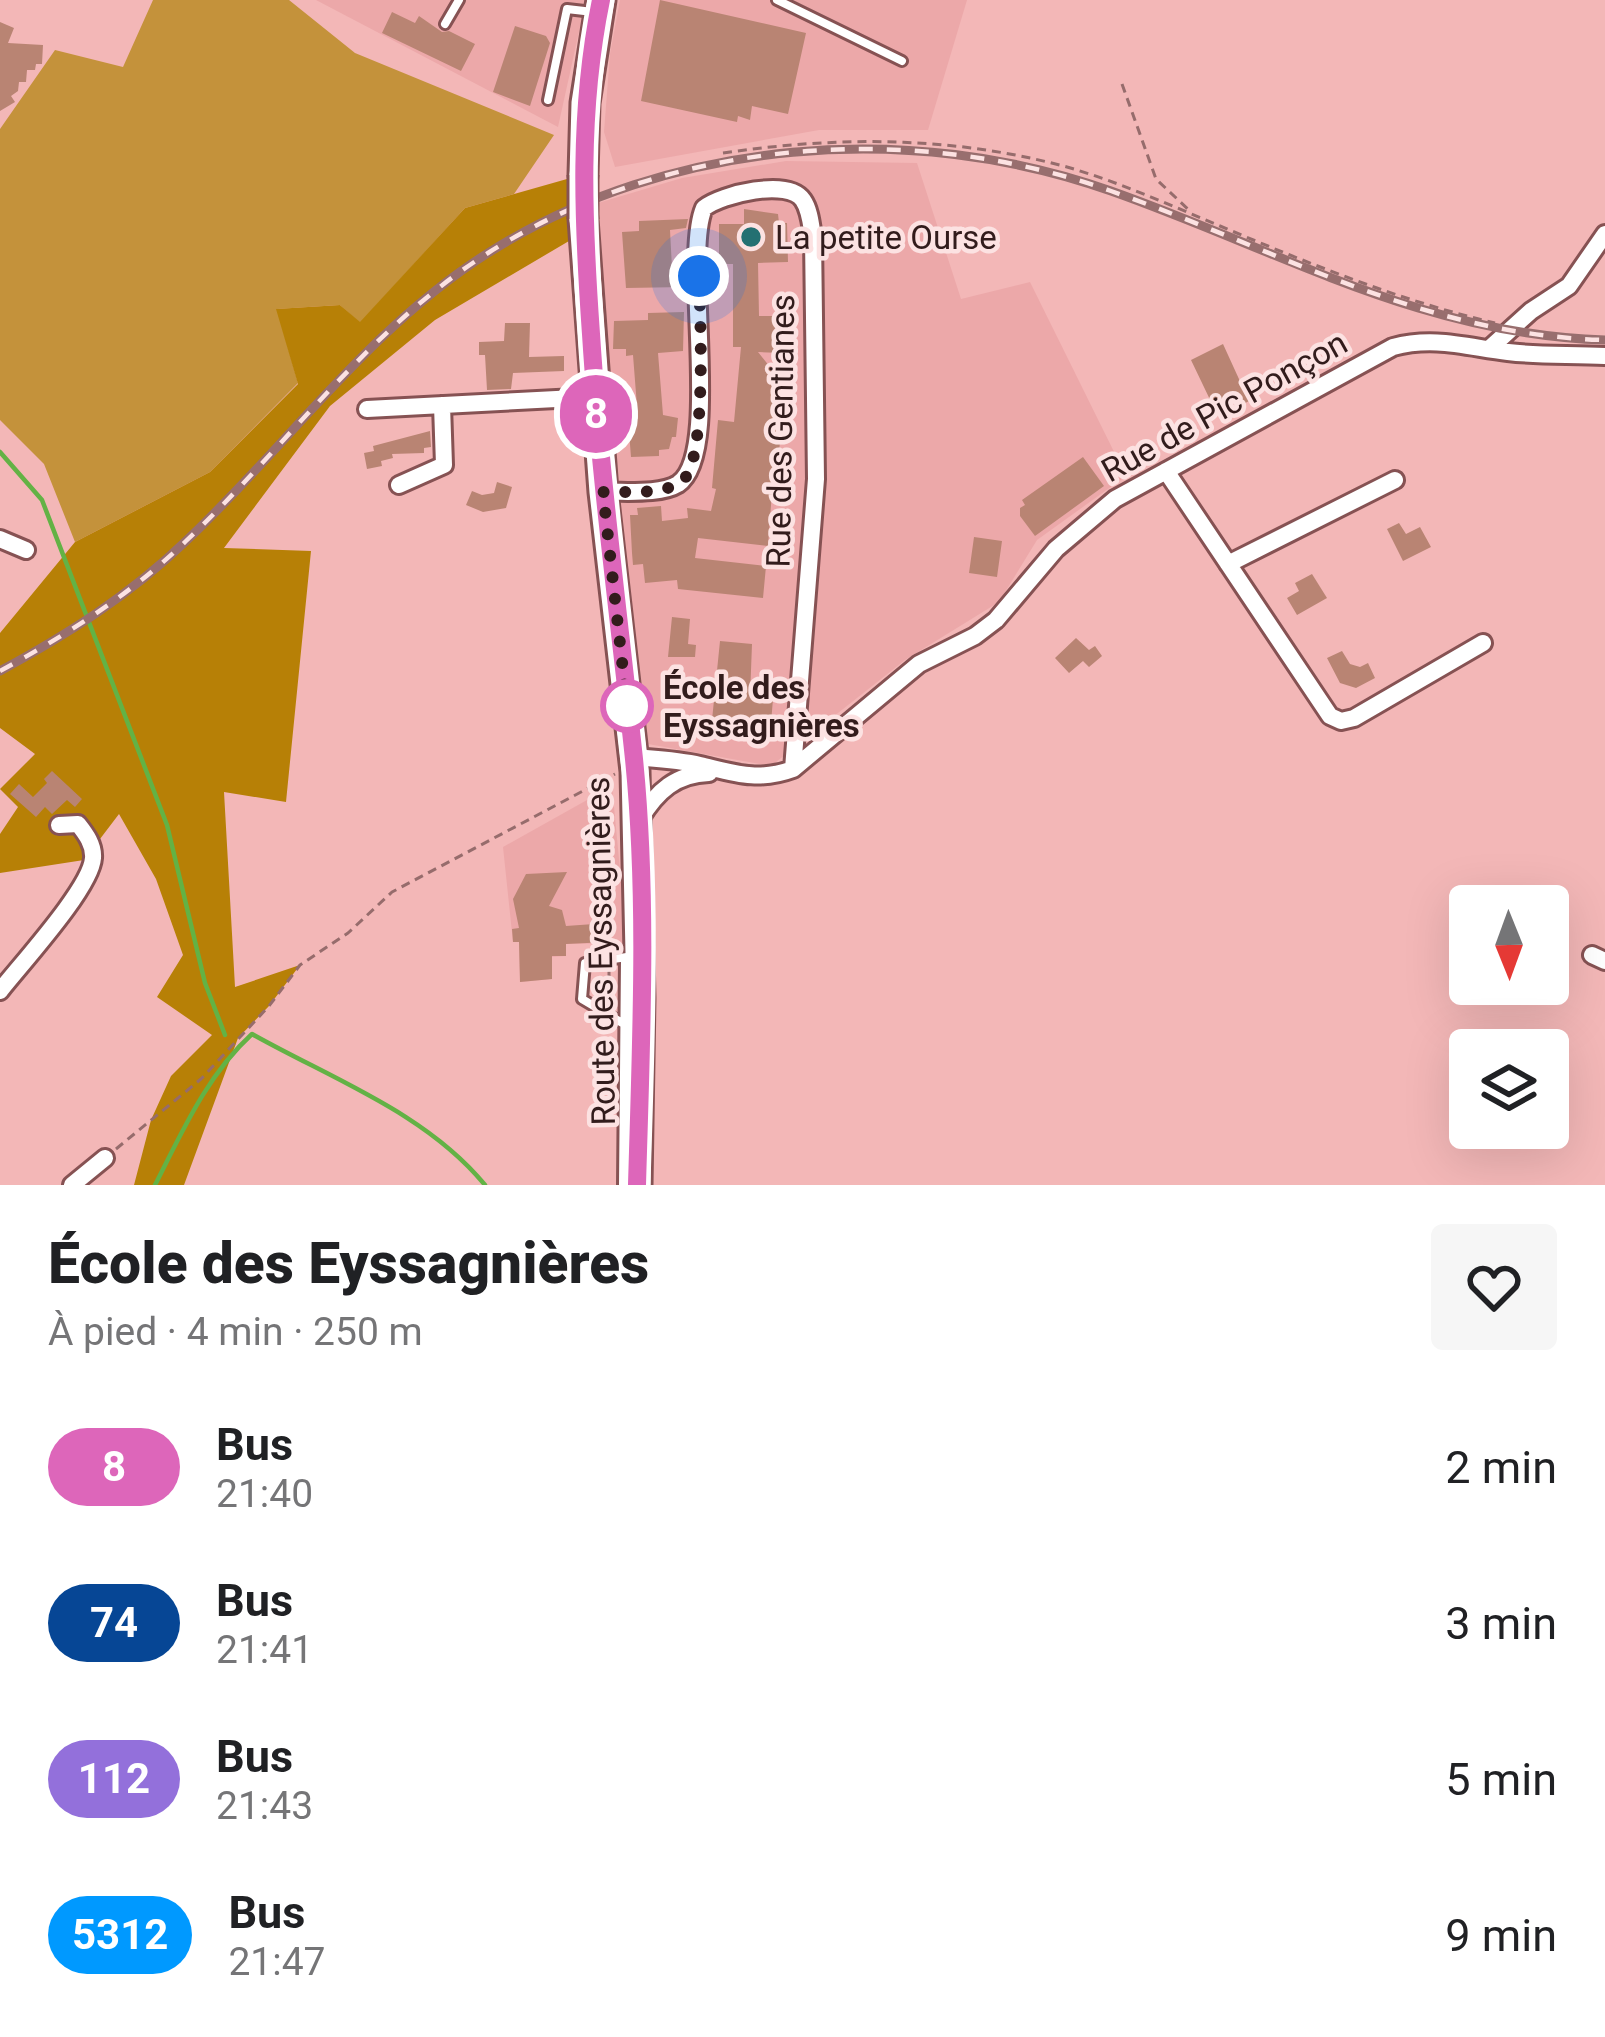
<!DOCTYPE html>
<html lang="fr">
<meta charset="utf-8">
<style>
body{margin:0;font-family:Roboto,sans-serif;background:#f6f6f6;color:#202124;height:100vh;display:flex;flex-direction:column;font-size:45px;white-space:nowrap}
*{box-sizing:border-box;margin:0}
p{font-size:39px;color:#757577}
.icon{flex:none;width:66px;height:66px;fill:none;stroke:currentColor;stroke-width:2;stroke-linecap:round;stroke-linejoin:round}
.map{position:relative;height:1185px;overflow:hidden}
.sheet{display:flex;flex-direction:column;background:#fff;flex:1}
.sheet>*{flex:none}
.badge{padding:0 24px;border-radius:39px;font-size:42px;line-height:78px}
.needle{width:78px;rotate:179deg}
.controls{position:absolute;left:1449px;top:885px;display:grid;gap:24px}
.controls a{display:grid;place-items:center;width:120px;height:120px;border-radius:12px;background:#fff;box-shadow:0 12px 48px #0002;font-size:60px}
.you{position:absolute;width:60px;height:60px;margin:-30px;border:9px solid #fff;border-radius:50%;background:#1a73e8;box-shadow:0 0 0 18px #1a73e833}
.map>.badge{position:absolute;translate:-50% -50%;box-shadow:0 0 0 6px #fff}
.round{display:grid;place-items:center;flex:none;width:126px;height:126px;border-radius:12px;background:#f6f6f6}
.head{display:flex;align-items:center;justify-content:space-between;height:204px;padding:0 48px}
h1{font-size:57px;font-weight:800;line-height:90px}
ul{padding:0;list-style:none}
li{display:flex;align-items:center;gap:36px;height:156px;padding:0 48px}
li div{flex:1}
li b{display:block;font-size:45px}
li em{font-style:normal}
li .badge{min-width:132px;font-weight:700;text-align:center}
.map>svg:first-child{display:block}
</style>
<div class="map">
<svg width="1605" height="1185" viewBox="0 0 1605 1185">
<rect width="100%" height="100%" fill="#f3b7b7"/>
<path fill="#eca8a9" d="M 316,0 L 586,0 L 558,127 Z
M 620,0 L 967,0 L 928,130 L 819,130 L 615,167 L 604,132 L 610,54 Z
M 786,161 L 917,163 L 961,299 L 1030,282 L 1126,476 L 1037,540 L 999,602 L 905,660 L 771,766 L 648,744 L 629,632 L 617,506 L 605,361 L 598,203 L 682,178 Z
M 612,786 L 627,943 L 566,944 L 566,956 L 552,957 L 552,979 L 520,982 L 519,946 L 523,946 L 523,942 L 513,942 L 503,847 Z"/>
<path fill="#c4923b" d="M 153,0 L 289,0 L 355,53 L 554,135 L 514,194 L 465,208 L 360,323 L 340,305 L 277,309 L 298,383 L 210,472 L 75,542 L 44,464 L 0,420 L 0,129 L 55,50 L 123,67 Z"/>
<path fill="#b78006" d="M 567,179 L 569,241 L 435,320 L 330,406 L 224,548 L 311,551 L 286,802 L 224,792 L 235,987 L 300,965 L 269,1006 L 238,1038 L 184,1185 L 134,1185 L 151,1120 L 171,1076 L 212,1035 L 157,997 L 183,955 L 156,879 L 119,814 L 84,860 L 0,873 L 0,834 L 18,807 L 0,789 L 35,754 L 0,728 L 0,633 L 75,542 L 210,472 L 298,384 L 276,309 L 340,305 L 360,322 L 465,208 Z"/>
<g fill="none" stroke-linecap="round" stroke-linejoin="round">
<path stroke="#63b245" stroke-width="4.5" d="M 0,452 L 42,500 L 167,825 L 205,983 L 225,1035
M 155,1185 C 182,1132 207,1075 252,1034 C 332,1079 426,1113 485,1185"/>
</g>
<path fill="#b98473" d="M 660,0 L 806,33 L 788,114 L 752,106 L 750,120 L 738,116 L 737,122 L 641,101 Z
M 392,12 L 415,23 L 419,16 L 442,32 L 449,31 L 475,44 L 461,71 L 382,33 Z
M 0,22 L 14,28 L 8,43 L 43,45 L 42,64 L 36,64 L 35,70 L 27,70 L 26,82 L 19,82 L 18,91 L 11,96 L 15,102 L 0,111 Z
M 515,26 L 546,36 L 550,43 L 530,106 L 493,92 Z
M 744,209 L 778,214 L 779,223 L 787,223 L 788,262 L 758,263 L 759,316 L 781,316 L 781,353 L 758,352 L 774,372 L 773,410 L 783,411 L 779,452 L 775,451 L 768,546 L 698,538 L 695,558 L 766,566 L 763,598 L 678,589 L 677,580 L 645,583 L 643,564 L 633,565 L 632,553 L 630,515 L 638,515 L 637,508 L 661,506 L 662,521 L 688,518 L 687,508 L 711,511 L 716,489 L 712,488 L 718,420 L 734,422 L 741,347 L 733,347 L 733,264 L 719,264 L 719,224 L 744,224 Z
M 688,219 L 686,228 L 670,230 L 672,268 L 683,267 L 684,287 L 626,288 L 622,232 L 639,231 L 639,221 Z
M 684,312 L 683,351 L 658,353 L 663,415 L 678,418 L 676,437 L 672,437 L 669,449 L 659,450 L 659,456 L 631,457 L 628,419 L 638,419 L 633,355 L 626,356 L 626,349 L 613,349 L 614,321 L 648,320 L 648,313 Z
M 505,323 L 530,323 L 529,357 L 564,356 L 564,371 L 513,373 L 511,389 L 487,390 L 485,355 L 479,355 L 479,342 L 504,341 Z
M 1223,344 L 1249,401 L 1240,406 L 1235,398 L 1214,408 L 1191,360 Z
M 430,431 L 431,447 L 424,448 L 424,453 L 392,454 L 393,458 L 381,461 L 382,466 L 367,469 L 364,453 L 374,451 L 373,446 Z
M 1083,457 L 1104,486 L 1035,536 L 1020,516 L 1020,508 L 1025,505 L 1022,500 Z
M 497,482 L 512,487 L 506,508 L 483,512 L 466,505 L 472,491 L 482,495 L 494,493 Z
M 1399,523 L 1406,534 L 1420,527 L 1431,547 L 1403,561 L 1387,529 Z
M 974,537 L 1002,541 L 997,577 L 969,573 Z
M 1312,574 L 1327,598 L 1297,615 L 1287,598 L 1299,591 L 1295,583 Z
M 672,617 L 690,619 L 688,644 L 696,645 L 695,657 L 668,657 Z
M 1076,638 L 1089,650 L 1095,646 L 1102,656 L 1089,667 L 1083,661 L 1069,673 L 1055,658 Z
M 720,641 L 752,644 L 750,697 L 773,699 L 770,735 L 711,730 Z
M 1342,651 L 1350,664 L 1360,667 L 1368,663 L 1375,678 L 1356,688 L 1340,683 L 1327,658 Z
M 52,771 L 82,799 L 75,807 L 67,800 L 52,814 L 45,807 L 36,817 L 10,794 L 19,784 L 33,797 L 47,783 L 44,779 Z
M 567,872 L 549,906 L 562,910 L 566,926 L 608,923 L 608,942 L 566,944 L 566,956 L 552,956 L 552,979 L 520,982 L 519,942 L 513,942 L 512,929 L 519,928 L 513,899 L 526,874 Z"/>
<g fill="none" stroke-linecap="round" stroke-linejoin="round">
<g stroke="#865253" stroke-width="14">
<path id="lane" d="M 777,0 L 902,61
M 445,24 L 459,0
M 548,100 L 567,9 L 593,12
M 624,1024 L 582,999 L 585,963 L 627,957
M 623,1185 L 625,960"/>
</g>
<g stroke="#865253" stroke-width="22">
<path id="street" d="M 1490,348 L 1531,311 L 1569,286 L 1605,234
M 367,409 L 595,397
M 1166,471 L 1330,716 L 1341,721 L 1354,718 L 1483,643
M 399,485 L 444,465 L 442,405
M 603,492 C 624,491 660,495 678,484 C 723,454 682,259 704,208 C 722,194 788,178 803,200 C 810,210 811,225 813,237 L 816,479 L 793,769
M 0,539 L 26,550
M 1228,564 L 1395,480
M 633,757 C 656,759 678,760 700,765 C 734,773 758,782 793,769 L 919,664 L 975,636 L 996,620 L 1056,549 L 1115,499 L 1393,347 C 1434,336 1467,347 1508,352 C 1540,356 1573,354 1605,356
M 640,819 C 657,791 676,774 709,773
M 1592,955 L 1605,961
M 0,991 C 21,964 91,888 93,858 C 94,845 86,834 78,824 L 59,825
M 72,1185 L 105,1158"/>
</g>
<g stroke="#865253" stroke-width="33">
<path id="primary" d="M 583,175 L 585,103 L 601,0
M 583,219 L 603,492 L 635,771 L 640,998 L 637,1185"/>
</g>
<path stroke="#966c6c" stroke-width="3" stroke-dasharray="9 6" stroke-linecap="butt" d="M 1122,84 L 1156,179 L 1191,212
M 723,153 C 839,136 953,136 1067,167 C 1119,182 1170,205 1220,226 C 1310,264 1401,301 1495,323
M 609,969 L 609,1001
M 116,1149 L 201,1079 L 269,1006 L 300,965 L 348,933 L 392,892 L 615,774"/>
<use href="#lane" stroke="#fff" stroke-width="8"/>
<use href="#street" stroke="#fff" stroke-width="16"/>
<use href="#primary" stroke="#fff" stroke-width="27"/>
<g stroke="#986e6e" stroke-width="9">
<path id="rail" d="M 0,671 C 68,634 130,595 186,541 C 287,446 369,328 488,253 C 670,138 911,120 1111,191 C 1279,250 1422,335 1605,340"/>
</g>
<use href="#rail" stroke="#fce2e2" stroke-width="4.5" stroke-dasharray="14" stroke-linecap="butt"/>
<g stroke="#865253" stroke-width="33" stroke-linecap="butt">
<path id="primary-bridge" d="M 583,175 L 583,219"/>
</g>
<use href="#primary-bridge" stroke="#fff" stroke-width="27"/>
</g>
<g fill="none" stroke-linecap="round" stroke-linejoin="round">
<g stroke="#fff" stroke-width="27">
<path id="line" d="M 601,0 C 578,112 583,221 591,334 C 600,476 619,617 634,759 C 648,899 641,1044 637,1185"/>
</g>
<use href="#line" stroke="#dd66ba" stroke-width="18"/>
<path stroke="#321c1c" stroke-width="12" stroke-dasharray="0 21.6" d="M 627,706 L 603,492 C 627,491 667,496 684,479 C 707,456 700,312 699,276"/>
</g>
<circle fill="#247072" stroke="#fce2e2" stroke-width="4.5" cx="751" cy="237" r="12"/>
<circle fill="#fff" stroke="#dd66ba" stroke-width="6" cx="627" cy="706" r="24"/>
<g text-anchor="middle" stroke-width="9" stroke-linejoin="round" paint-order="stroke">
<g font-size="33" fill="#321c1c" stroke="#fce2e2" text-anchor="start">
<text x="775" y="249">La petite Ourse</text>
</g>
<g font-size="33" fill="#321c1c" stroke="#fce2e2">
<text transform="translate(1224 406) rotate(-29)" y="12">Rue de Pic Ponçon</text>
<text transform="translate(780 431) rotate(-89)" y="12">Rue des Gentianes</text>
<text transform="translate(600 951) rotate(-91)" y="12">Route des Eyssagnières</text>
</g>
<g font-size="33" font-weight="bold" fill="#321c1c" stroke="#fce2e2" text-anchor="start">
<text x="663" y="699">École des<tspan x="663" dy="38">Eyssagnières</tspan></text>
</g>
</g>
</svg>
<div class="controls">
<a><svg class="needle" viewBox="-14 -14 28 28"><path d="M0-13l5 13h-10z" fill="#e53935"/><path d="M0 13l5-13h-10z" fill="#757577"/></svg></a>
<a><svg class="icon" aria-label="layers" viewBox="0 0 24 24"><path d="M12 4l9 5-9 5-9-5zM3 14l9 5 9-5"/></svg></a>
</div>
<div class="you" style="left:699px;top:276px"></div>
<b class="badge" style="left:596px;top:414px;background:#dd66ba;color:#fff">8</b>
</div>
<section class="sheet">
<div class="head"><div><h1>École des Eyssagnières</h1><p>À pied · 4 min · 250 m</p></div><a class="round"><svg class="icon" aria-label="heart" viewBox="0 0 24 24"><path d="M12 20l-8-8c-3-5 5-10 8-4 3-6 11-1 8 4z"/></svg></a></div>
<ul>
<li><span class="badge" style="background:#dd66ba;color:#fff">8</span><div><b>Bus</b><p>21:40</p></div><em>2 min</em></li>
<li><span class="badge" style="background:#064695;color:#fff">74</span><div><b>Bus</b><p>21:41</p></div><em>3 min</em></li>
<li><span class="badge" style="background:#9370db;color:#fff">112</span><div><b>Bus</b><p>21:43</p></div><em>5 min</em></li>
<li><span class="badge" style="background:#09f;color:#fff">5312</span><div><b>Bus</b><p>21:47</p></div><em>9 min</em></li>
</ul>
</section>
